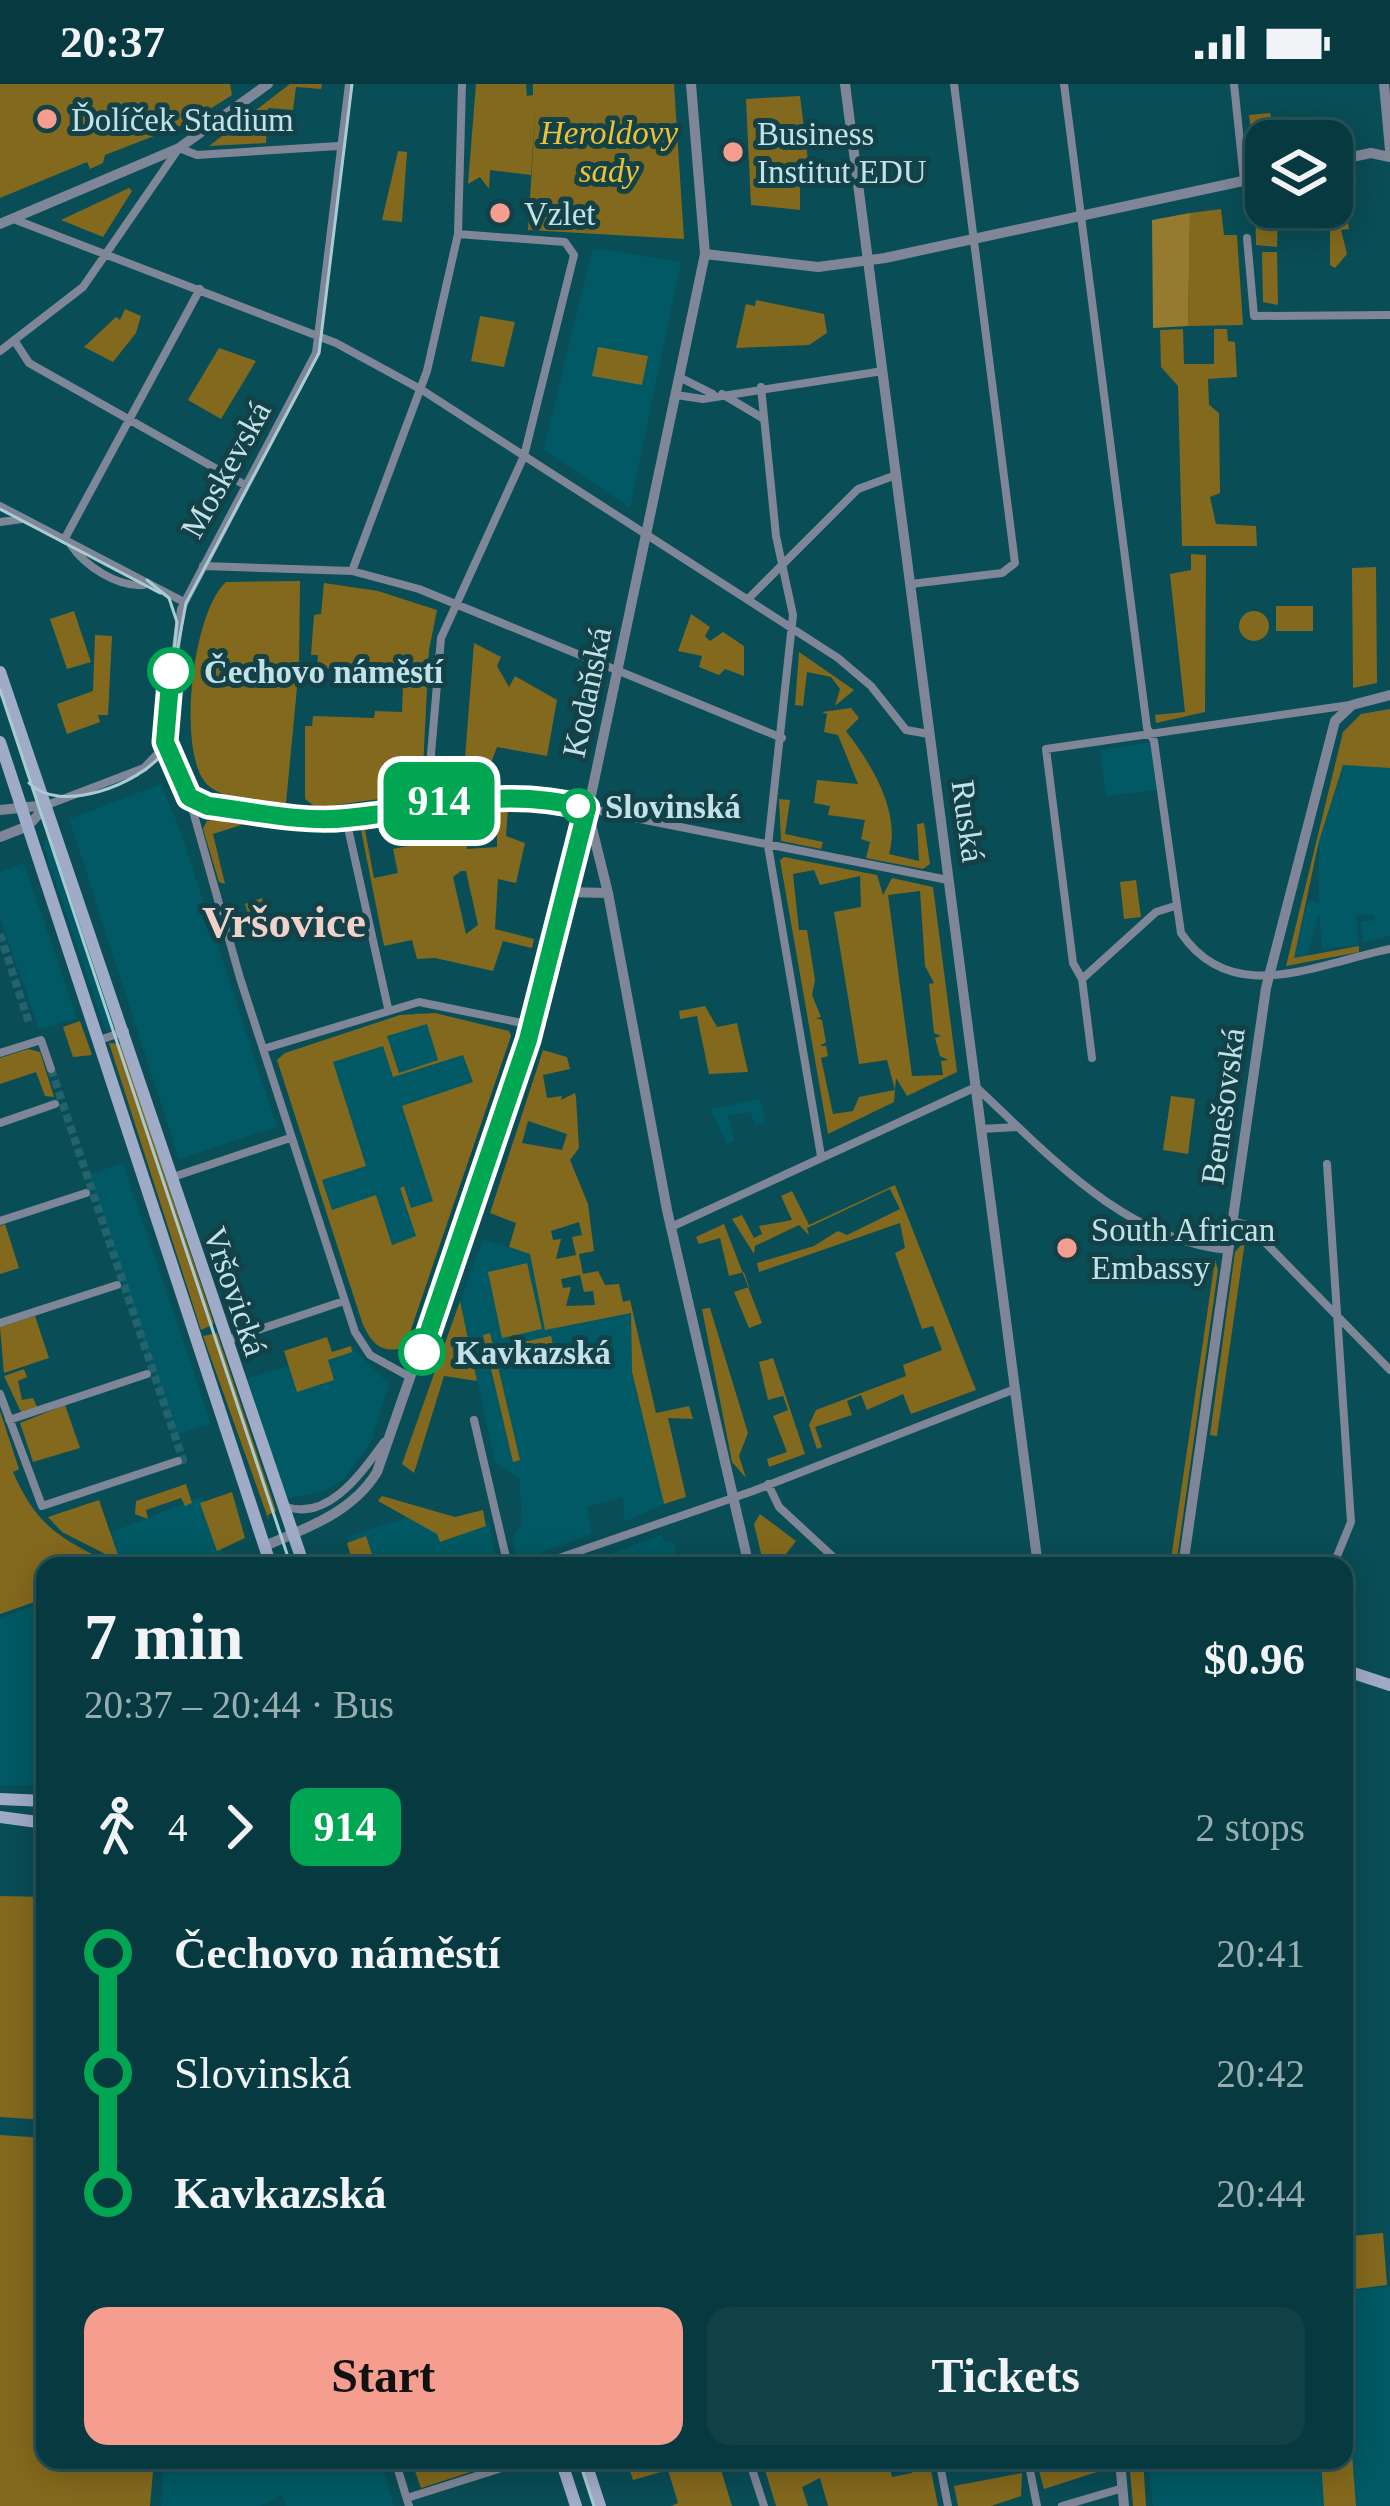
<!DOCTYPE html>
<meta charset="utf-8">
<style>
body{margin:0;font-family:"Times New Roman",serif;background:#104147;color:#f1f3f6;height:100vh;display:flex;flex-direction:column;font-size:45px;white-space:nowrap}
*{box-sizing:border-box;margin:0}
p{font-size:39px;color:#98adb1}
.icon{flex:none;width:66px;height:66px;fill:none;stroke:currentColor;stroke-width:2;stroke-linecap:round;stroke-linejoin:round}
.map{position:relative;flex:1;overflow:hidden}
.panel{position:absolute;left:36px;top:1473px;width:1317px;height:912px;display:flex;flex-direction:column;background:#073a40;border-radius:24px;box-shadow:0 6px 30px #0003,0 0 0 3px #285459}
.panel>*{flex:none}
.badge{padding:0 24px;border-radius:18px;font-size:42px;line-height:78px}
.tools{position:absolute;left:1245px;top:36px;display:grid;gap:24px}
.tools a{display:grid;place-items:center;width:108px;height:108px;border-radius:24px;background:#073a40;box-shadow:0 6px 30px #0003,0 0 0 3px #285459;font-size:60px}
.map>.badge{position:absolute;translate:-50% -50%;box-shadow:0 0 0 6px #fff}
.legs{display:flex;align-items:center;gap:18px;height:132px;padding:0 48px;font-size:39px}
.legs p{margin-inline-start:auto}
.overview{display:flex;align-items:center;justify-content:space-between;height:204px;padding:0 48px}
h1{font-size:66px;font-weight:700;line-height:90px}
.button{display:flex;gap:24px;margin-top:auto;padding:24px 48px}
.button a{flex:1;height:138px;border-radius:24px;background:#f59d8f;color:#111;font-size:48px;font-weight:700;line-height:138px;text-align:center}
.button a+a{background:#104147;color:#f1f3f6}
ul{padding:0 48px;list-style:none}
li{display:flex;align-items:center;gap:42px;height:120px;font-size:45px}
li i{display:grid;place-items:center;width:18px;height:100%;margin:0 15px;background:currentColor}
li i::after{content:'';width:30px;height:30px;margin:-15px;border:9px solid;border-radius:50%;background:#073a40}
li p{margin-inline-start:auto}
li:first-child i{background:linear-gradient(#0000 50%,currentColor 0)}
li:last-child i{background:linear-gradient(currentColor 50%,#0000 0)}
.status{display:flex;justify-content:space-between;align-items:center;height:84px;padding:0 60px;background:#073a40;direction:ltr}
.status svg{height:33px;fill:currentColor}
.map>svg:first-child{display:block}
</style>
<div class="status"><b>20:37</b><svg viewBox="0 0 49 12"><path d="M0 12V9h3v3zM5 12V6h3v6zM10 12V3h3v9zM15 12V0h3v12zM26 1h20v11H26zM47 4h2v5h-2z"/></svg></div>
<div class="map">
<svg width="1390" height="2422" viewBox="0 0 1390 2422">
<rect width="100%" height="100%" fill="#094d56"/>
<path fill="#005964" d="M 593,164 L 681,178 L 630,424 L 543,366 Z
M 1150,658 L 1157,706 L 1106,712 L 1100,666 Z
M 1343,681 L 1390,684 L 1390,852 L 1363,859 L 1361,837 L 1375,836 L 1375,831 L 1356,831 L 1359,862 L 1322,865 L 1319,829 L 1307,873 L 1293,875 L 1308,816 L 1319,819 L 1319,757 Z
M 161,700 L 181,748 L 277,1043 L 179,1075 L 69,735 Z
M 50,754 L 115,944 L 106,948 L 42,757 Z
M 24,779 L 77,934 L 39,946 L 0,834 L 0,788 Z
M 416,928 L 458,937 L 479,1002 L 421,1155 L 386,1169 L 332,1136 L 280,975 Z
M 760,1015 L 765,1038 L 756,1042 L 750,1028 L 728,1032 L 735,1057 L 727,1060 L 710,1025 Z
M 123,1079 L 211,1340 L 173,1352 L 89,1091 Z
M 483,1155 L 530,1170 L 545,1245 L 631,1228 L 632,1288 L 664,1420 L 624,1438 L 623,1413 L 587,1423 L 592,1450 L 524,1475 L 515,1469 L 512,1454 L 522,1441 L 519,1394 L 495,1379 L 460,1217 Z
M 351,1262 L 389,1300 L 371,1358 L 344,1395 L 325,1407 L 286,1415 L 246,1295 Z
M 203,1412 L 228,1482 L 117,1482 L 107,1450 Z
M 407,1433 L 467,1445 L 489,1438 L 497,1482 L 357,1482 L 347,1453 Z
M 662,1451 L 665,1459 L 673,1457 L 679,1482 L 577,1482 Z
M 45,1518 L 45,1701 L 0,1702 L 0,1534 Z
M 1390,2202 L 1390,2422 L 1153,2422 L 1148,2376 L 1344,2376 L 1344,2208 Z
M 164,2376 L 381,2376 L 394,2422 L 286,2422 L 282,2411 L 260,2422 L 161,2422 Z"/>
<path fill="#83691d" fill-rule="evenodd" d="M 0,0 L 230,0 L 232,11 L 190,38 L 105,71 L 103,79 L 90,85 L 87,78 L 0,114 Z
M 290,0 L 322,0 L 321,5 L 296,3 L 293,26 L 268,24 L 266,59 L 209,62 Z
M 476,0 L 526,0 L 527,12 L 533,11 L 533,0 L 674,0 L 684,155 L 528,146 L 536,20 L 531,91 L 490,86 L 489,105 L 480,93 L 468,100 Z
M 800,12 L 808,77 L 775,82 L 776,99 L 800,98 L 800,126 L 751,121 L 746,15 Z
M 1270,29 L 1275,50 L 1266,57 L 1266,81 L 1255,83 L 1249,31 Z
M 398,67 L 407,68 L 402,138 L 382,136 Z
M 129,104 L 132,107 L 103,153 L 61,136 Z
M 1266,108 L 1266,123 L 1278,123 L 1277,163 L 1256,161 L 1255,110 Z
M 1221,125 L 1224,151 L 1237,151 L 1243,241 L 1188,242 L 1190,129 Z
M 1346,127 L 1349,145 L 1341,146 L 1347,170 L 1335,184 L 1330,181 L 1330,147 Z
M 1262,168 L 1277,168 L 1278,221 L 1263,218 Z
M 756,216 L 824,230 L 827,249 L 809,261 L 736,264 L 746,220 L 755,222 Z
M 125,225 L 141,232 L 136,249 L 113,278 L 84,263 L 116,233 L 120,236 Z
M 480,232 L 515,238 L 504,283 L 471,277 Z
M 1183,245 L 1184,280 L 1214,280 L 1214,245 L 1227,245 L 1228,257 L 1235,258 L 1237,293 L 1208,295 L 1209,321 L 1219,329 L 1220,409 L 1210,413 L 1216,440 L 1256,442 L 1257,462 L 1182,462 L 1178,302 L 1161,283 L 1160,246 Z
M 598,263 L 648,272 L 642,301 L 592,292 Z
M 219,264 L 256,277 L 221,335 L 188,316 Z
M 1191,470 L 1206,471 L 1205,628 L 1156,639 L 1155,631 L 1185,628 L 1170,490 L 1191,486 Z
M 1376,483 L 1377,599 L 1353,604 L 1352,484 Z
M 300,497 L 299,583 L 286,719 C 264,718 220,717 205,698 C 177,663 193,527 226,498 Z
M 324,499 L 378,507 L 437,526 L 429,566 L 422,703 L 416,710 L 328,722 L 314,722 L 305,715 L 305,642 L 312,642 L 313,632 L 374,634 L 375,627 L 402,628 L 403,601 L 378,598 L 378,591 L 317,583 L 318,571 L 311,571 L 314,531 L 321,530 Z
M 1276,522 L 1313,522 L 1313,547 L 1276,547 Z
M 74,527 L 91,578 L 67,585 L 50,535 Z
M1239 542a15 15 0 1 1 30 0a15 15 0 1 1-30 0Z
M 691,530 L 710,543 L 705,552 L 710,557 L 723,548 L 744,562 L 744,592 L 725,585 L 719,591 L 699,583 L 702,572 L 678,567 Z
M 95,551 L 112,552 L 108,631 L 98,631 L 100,638 L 67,650 L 57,620 L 93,607 Z
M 474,559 L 501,573 L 497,582 L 509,603 L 515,592 L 557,616 L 547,672 L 497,663 L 490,682 L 464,686 Z
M 799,568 L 854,606 L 835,622 L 840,605 L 831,593 L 807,588 L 803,622 L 795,621 Z
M 851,624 L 859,634 L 846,647 C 872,681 901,728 889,770 L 919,777 L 917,740 L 924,739 L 930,780 L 923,785 L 866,774 L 870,758 L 861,755 L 865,736 L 828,731 L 830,722 L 814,719 L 817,696 L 858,700 L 838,651 L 824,648 L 827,630 L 822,628 Z
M 1390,625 L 1390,684 L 1343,681 L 1319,757 L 1294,874 L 1359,862 L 1359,868 L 1286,882 L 1343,648 L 1361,630 Z
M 779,715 L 790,716 L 785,750 L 823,758 L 821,765 L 781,757 Z
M 497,724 L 508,724 L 506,752 L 525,759 L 516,799 L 498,795 L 495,845 L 534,855 L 532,864 L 503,857 L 493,887 L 435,874 L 417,875 L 412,856 L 384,862 L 361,746 L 452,726 L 365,746 L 374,794 L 398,789 L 393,765 L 453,752 L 455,759 L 466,757 L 467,765 L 497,763 ZM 461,787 L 466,787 L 478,841 L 466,850 L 453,793 Z
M 222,734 L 330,744 L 338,749 L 244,740 L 213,750 L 225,800 L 219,798 L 203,745 L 207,737 Z
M 784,773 L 877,791 L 883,811 L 892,794 L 933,803 L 957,988 L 907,1012 L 896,994 L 894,1018 L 828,1050 L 780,776 ZM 814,786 L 820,801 L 860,792 L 861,823 L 834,828 L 859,980 L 887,976 L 895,1006 L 859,1013 L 853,1027 L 833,1030 L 821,974 L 828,972 L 826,962 L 820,962 L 826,958 L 822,936 L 816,934 L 821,933 L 812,911 L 815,896 L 807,846 L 799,846 L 793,790 ZM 920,807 L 925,882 L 934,899 L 929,900 L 934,949 L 941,952 L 935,954 L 940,972 L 948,976 L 941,977 L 943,991 L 912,992 L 888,811 Z
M 1136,796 L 1141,833 L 1124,835 L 1120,798 Z
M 262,814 L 271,843 L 254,849 L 245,820 Z
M 705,922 L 717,943 L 737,939 L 748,988 L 709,990 L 697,932 L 680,935 L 679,927 Z
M 435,929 L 509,947 L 511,952 L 405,1263 C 383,1271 371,1260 362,1238 L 277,976 L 285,969 L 400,931 ZM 427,940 L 438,976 L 399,989 L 387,952 ZM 383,962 L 393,993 L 463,971 L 473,998 L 402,1022 L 433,1117 L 411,1124 L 404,1102 L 400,1104 L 416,1152 L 392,1161 L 376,1111 L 332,1126 L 322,1096 L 366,1082 L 333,978 Z
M 80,937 L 92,971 L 73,973 L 63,943 Z
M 109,959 L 121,960 L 214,1240 L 201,1246 Z
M 28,965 L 40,968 L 54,1013 L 45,1012 L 36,988 L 0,1000 L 0,974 Z
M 543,966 L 567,973 L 570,985 L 543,991 L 547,1014 L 562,1012 L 561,1016 L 575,1009 L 576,1013 L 579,1064 L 570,1076 L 588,1120 L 594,1167 L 579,1170 L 583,1190 L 598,1187 L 605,1201 L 619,1200 L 623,1218 L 630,1216 L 656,1329 L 689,1322 L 693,1335 L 668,1334 L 686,1413 L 664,1420 L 632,1288 L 631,1229 L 545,1246 L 530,1170 L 509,1163 L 516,1139 L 490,1129 ZM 528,1037 L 567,1050 L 562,1066 L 522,1059 ZM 579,1138 L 582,1151 L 572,1153 L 576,1171 L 556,1175 L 561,1155 L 553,1156 L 551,1147 ZM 580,1191 L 584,1208 L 593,1207 L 595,1221 L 566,1222 L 571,1203 L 563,1204 L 561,1195 Z
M 1171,1012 L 1195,1015 L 1188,1070 L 1163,1066 Z
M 895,1101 L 976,1306 L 911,1330 L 903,1310 L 867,1326 L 861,1311 L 847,1317 L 852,1331 L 815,1343 L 822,1363 L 817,1365 L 809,1341 L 816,1326 L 906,1292 L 903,1281 L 942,1266 L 933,1242 L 922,1245 L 895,1169 L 905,1164 L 900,1139 L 759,1188 L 757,1179 L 814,1162 L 838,1147 L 847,1151 L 900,1125 L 890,1105 L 807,1144 L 809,1151 L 799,1141 L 755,1162 L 754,1170 L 732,1135 L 742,1131 L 754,1154 L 762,1150 L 759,1142 L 792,1136 L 781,1112 L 792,1107 L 809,1141 Z
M 5,1140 L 19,1184 L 0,1190 L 0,1142 Z
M 724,1140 L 762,1239 L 749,1244 L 734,1208 L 749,1203 L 744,1188 L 729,1192 L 720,1154 L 699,1160 L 696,1153 Z
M 1245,1157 L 1217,1352 L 1210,1351 L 1235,1168 Z
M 1215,1176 L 1218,1186 L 1176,1482 L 1170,1482 Z
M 527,1179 L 542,1245 L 502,1254 L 488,1188 Z
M 460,1217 L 477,1297 L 444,1292 L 414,1389 L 402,1380 Z
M 710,1224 L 748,1349 L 739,1372 L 746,1394 L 732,1378 L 702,1225 Z
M 35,1232 L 49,1274 L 4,1289 L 0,1243 Z
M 217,1249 L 276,1427 L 268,1431 L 269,1437 L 203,1252 Z
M 490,1249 L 520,1376 L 513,1378 L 483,1251 Z
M 551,1252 L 556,1274 L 514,1283 L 509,1261 Z
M 327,1253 L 332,1268 L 351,1262 L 352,1268 L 328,1276 L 334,1296 L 297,1308 L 284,1267 Z
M 773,1274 L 805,1370 L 769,1383 L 767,1375 L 787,1368 L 773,1332 L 788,1326 L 783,1312 L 768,1316 L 759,1278 Z
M 24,1285 L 27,1293 L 18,1297 L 22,1316 L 33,1314 L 37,1323 L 21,1328 L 4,1292 Z
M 65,1321 L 80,1364 L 33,1378 L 20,1339 Z
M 0,1327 L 19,1385 L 13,1388 C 38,1445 62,1455 116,1482 L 45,1482 L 43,1515 L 0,1530 Z
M 186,1400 L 192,1419 L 185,1422 L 181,1414 L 146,1426 L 148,1435 L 135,1430 L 136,1417 Z
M 232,1408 L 245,1454 L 217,1467 L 200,1419 Z
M 382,1412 L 455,1433 L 483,1426 L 486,1442 L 440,1458 L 437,1450 L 378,1417 Z
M 99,1416 L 119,1474 L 117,1476 L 62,1448 L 48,1433 Z
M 760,1430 L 796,1457 L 777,1482 L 764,1482 L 754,1440 Z
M 366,1452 L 376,1482 L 354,1482 L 347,1459 Z
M 0,1812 L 45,1813 L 45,2036 L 0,2033 Z
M 0,2051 L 45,2054 L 45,2376 L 154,2376 L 150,2422 L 0,2422 Z
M 1383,2149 L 1387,2201 L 1355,2205 L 1351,2152 Z
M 1344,2357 L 1351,2357 L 1356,2422 L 1324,2422 L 1321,2376 L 1344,2376 Z
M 411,2376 L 508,2376 L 421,2404 Z
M 718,2376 L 732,2422 L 671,2422 L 678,2419 L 668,2386 L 633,2396 L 627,2377 Z
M 762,2376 L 888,2376 L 892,2393 L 912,2389 L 910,2376 L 929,2376 L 938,2422 L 828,2422 L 820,2394 L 802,2403 L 808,2422 L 776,2422 Z
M 1036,2376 L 1103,2376 L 1103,2386 L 1044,2405 Z
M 1129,2376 L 1143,2376 L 1146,2422 L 1133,2422 Z
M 1022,2389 L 1021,2412 L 991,2422 L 958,2422 L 954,2402 Z"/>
<path fill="#957a2f" d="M 1190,129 L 1188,242 L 1153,244 L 1152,136 Z"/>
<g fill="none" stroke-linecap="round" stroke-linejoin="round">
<path stroke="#25636c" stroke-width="8" stroke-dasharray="8 4" stroke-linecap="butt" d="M 0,850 L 29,939
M 51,985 L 183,1376 L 178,1377"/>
<path stroke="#7f8698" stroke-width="8" d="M 1064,0 L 1147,644 L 1154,657 L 1181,849 C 1232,924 1316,880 1390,865
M 1234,0 L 1244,96
M 16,136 L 336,259 L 422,306 L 838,574 L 871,602 L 906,646 L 929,650
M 1247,154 L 1254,232 L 1390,231
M 16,259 L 29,279 L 245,401
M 0,267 L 83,203 L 179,64 L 197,71 L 338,62
M 679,293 L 713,310
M 761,303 L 776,452 L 793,531 L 768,762 L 821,1072
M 722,310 L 764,335
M 676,311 L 703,315 L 883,287
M 0,422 L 184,518
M 0,438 L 22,435
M 64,456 L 200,205
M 71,461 C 85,482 117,503 143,501
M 203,482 L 352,487 L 419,505 L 782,654
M 352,487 L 427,287 L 458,150 L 462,0
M 911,500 L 1002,489 L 1015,479 L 954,0
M 748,515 L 858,405 L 896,391
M 166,659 L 189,713 L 240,894 L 355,1248 L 370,1271 L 410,1293
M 189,713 L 207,721 L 346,735 L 435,718 L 529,713 L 948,796
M 435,718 L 431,670 L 441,554 L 524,372 L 574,171 L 565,158 L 458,150
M 47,721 L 144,684 L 163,664 L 181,525 L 316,269 L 349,0
M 346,735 L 388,924
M 1082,895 L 1156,828 L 1175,822
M 100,956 L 125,947
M 263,965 L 419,918 L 532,941
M 0,969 L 41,956 L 51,985
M 1092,974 L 1082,895 L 1073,879 L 1046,665 L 1350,621
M 0,1039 L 55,1020
M 981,1045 L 1017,1043
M 1327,1080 L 1351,1438 L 1333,1482
M 170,1094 L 290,1054
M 0,1137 L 86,1109
M 1233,1137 L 1248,1141 L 1390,1286
M 671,1143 L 976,1003 C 1049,1071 1123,1155 1228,1166
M 1189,1154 L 1232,1145
M 0,1239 L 117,1201
M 228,1256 L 344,1217
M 0,1310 L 42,1422 L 178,1377
M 9,1336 L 147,1290
M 474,1336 L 508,1482
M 768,1400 L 779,1423 L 843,1482
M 283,1422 C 328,1439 362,1388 384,1358
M 536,1482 L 753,1407 L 1015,1305
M 395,2376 L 409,2422
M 749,2376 L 764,2422
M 939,2376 L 948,2422
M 1028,2376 L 1037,2422
M 407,2414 L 527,2376
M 1062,2422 L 1123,2404"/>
<path stroke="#7f8698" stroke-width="10" d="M 845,0 L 1038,1482
M 1384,0 L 1390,66
M 1332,77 L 1371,69 L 1390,73
M 0,140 L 179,64 L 268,0
M 705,170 L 818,183 L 885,174 L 1266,92
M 0,726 L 47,721
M 588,728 L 608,809 L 667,1126 L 749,1482
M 0,753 L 28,742 L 47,721
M 564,808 L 608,809
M 265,1462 C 306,1444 352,1429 377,1388 L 528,956 L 592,707 L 705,170 L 691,0
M 1183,1482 L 1266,904 L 1335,637 L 1352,621 L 1390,611
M 1120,2376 L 1124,2422"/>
<path stroke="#a0abc7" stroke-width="12" d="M 0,588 L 304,1482
M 0,658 L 271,1482
M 1344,1586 L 1390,1601
M 0,1715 L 45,1717
M 0,1733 L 45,1739
M 561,2376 L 576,2422
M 585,2376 L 600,2422"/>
<path stroke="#a9cbd2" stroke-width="3" d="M 0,425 L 160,509
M 174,584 L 186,519 L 319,269 L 352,0
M 0,606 L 291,1482
M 29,699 C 60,731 140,700 164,668 L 177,538 L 169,514 L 147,496
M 579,2376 L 594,2422"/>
</g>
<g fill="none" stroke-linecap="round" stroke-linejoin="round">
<g stroke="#fff" stroke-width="27">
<path id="line-1" d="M 171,587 L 165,658 L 189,713 L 208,722 C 252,727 302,739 347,734 C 435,726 496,701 587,724 L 528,956 L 422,1268"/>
</g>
<use href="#line-1" stroke="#00a651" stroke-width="18"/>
</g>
<g fill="#f59d8f" stroke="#124148" stroke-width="4.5">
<circle cx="47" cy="35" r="12"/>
<circle cx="733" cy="68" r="12"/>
<circle cx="500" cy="129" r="12"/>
<circle cx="1067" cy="1164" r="12"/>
</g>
<g fill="#fff" stroke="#00a651" stroke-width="6">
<circle cx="171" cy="587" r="21"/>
<circle cx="578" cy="722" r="15"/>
<circle cx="422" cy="1268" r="21"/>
</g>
<g text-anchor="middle" stroke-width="10" stroke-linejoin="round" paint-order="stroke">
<g font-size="33" fill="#c4e1e7" stroke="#124148" text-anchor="start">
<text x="71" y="47">Ďolíček Stadium</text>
<text x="757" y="61">Business<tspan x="757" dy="38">Institut EDU</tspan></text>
<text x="524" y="141">Vzlet</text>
<text x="1091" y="1157">South African<tspan x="1091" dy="38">Embassy</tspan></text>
</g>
<g font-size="33" font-style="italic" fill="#efc135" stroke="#124148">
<text x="609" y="60">Heroldovy<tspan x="609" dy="38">sady</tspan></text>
</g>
<g font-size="33" fill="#c4e1e7" stroke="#124148">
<text transform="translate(225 385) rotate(-61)" y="12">Moskevská</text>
<text transform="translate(586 608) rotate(-78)" y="12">Kodaňská</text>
<text transform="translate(969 737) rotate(82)" y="12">Ruská</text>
<text transform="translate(1222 1022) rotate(-82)" y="12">Benešovská</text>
<text transform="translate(236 1207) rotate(71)" y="12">Vršovická</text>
</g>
<g font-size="33" font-weight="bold" fill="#c4e1e7" stroke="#124148" text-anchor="start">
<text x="204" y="599">Čechovo náměstí</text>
<text x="605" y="734">Slovinská</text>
<text x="455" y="1280">Kavkazská</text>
</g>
<g font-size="45" font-weight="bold" fill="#f3d1cb" stroke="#124148">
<text x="284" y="853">Vršovice</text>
</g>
</g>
</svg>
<div class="tools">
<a><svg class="icon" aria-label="layers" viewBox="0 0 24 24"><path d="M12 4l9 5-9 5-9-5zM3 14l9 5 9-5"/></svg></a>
</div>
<b class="badge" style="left:439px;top:717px;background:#00a651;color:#fff">914</b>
<section class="panel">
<div class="overview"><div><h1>7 min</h1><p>20:37 – 20:44 · Bus</p></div><b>$0.96</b></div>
<div class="legs"><svg class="icon" aria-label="walk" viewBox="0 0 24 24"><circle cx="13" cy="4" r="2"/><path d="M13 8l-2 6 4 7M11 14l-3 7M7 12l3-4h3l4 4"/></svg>4<svg class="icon" aria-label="forward" viewBox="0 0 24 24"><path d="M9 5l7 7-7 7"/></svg><b class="badge" style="background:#00a651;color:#fff">914</b><p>2 stops</p></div>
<ul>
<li><i style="color:#00a651"></i><b>Čechovo náměstí</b><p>20:41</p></li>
<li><i style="color:#00a651"></i><span>Slovinská</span><p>20:42</p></li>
<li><i style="color:#00a651"></i><b>Kavkazská</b><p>20:44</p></li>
</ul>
<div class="button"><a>Start</a><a>Tickets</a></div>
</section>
</div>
